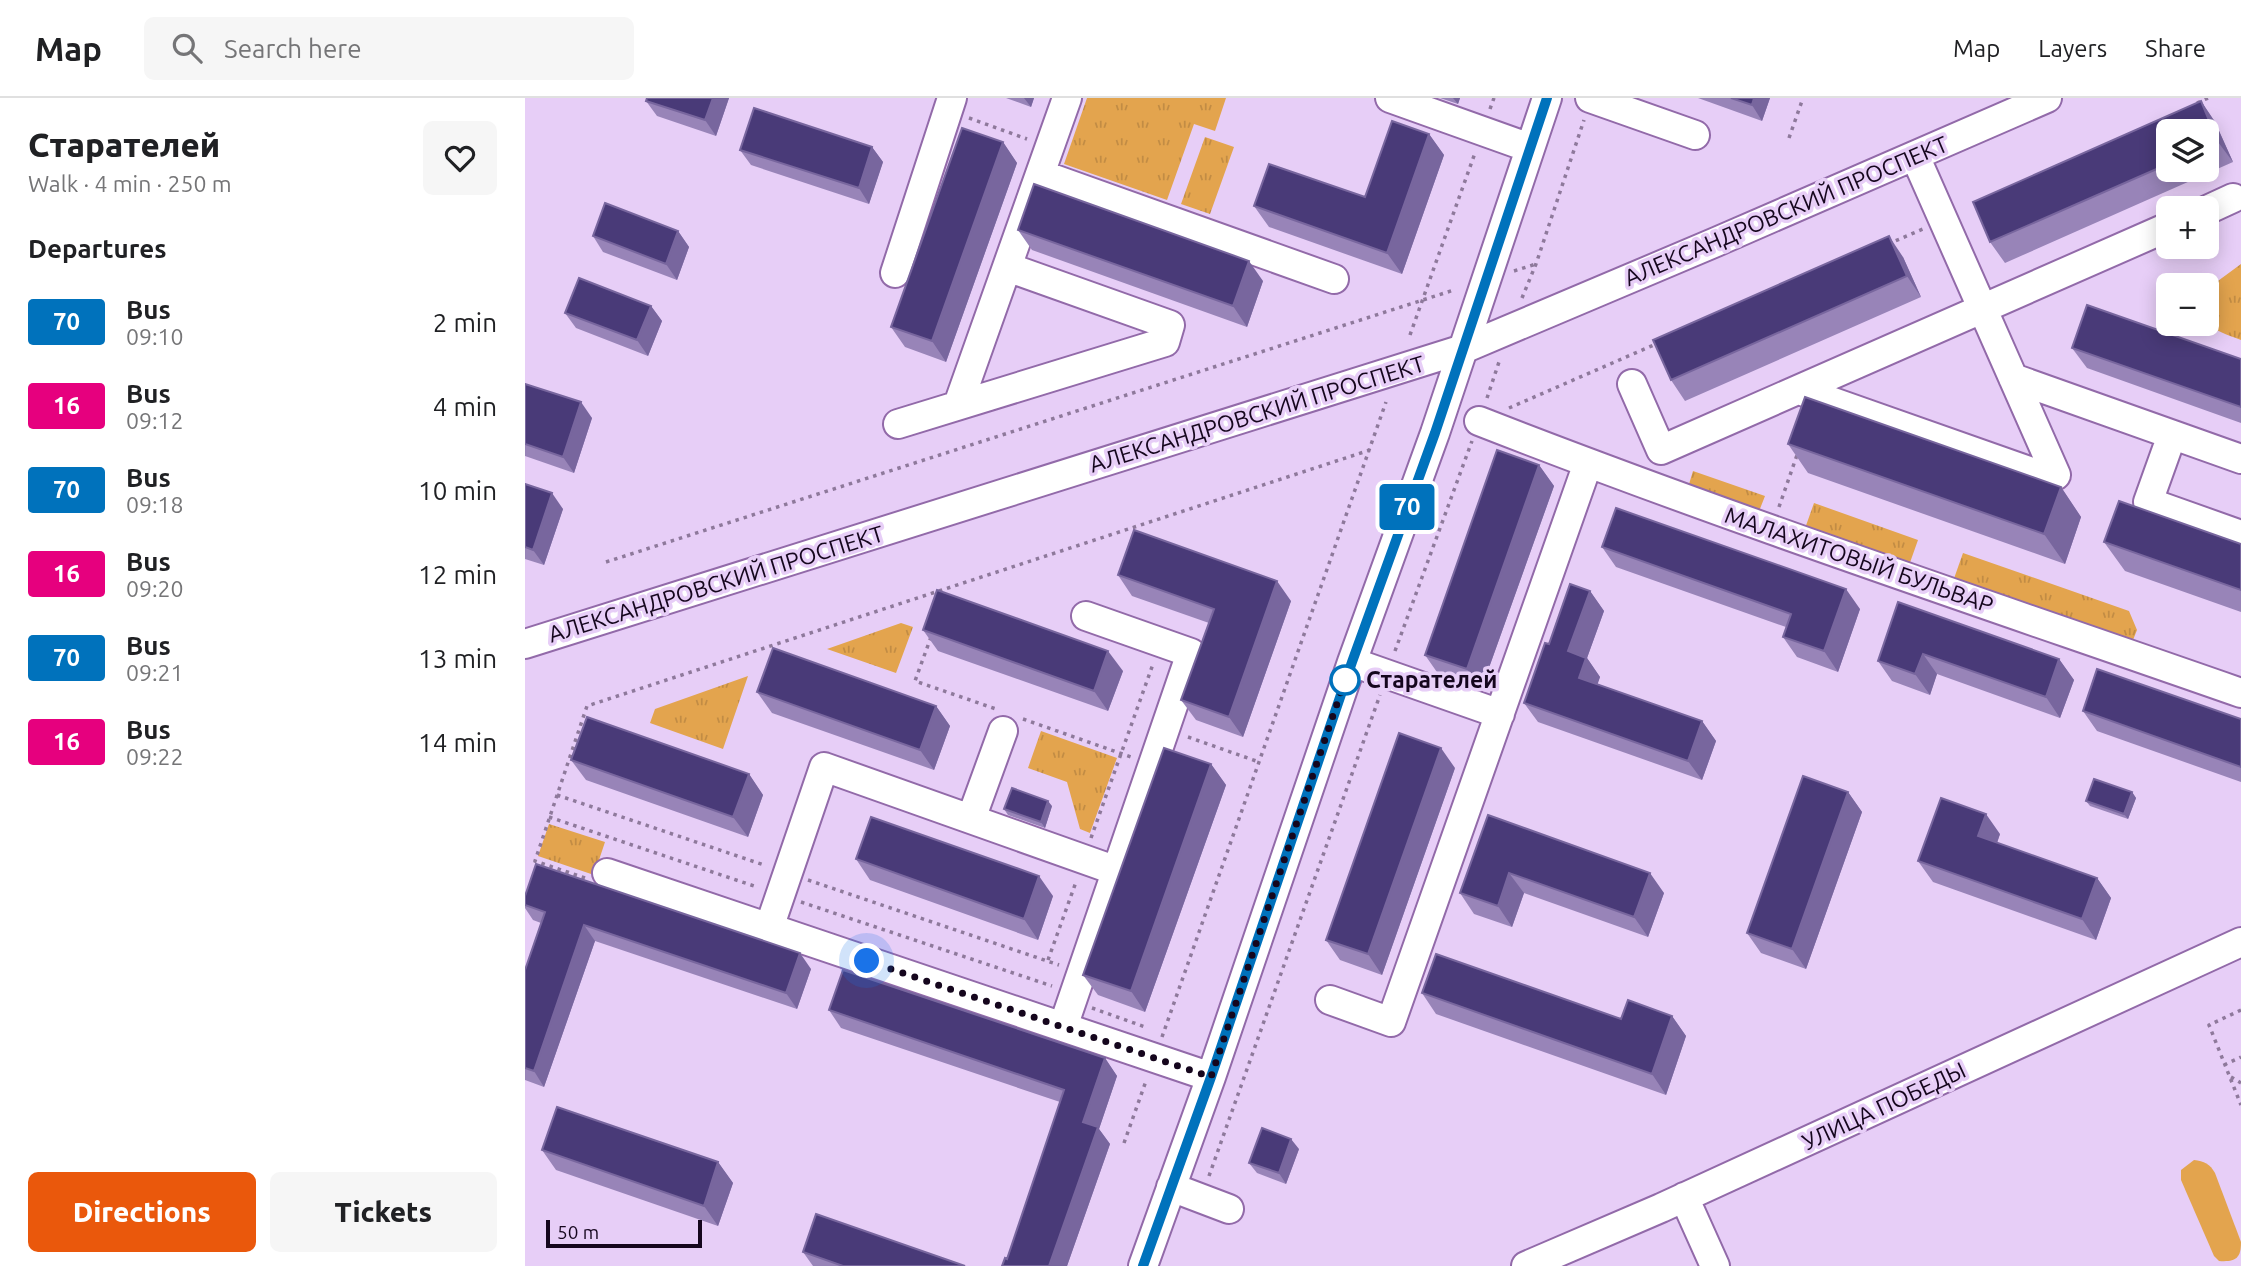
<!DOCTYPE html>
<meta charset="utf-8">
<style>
body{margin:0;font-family:Ubuntu,sans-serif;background:#f6f6f6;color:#202124;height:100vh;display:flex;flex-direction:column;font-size:26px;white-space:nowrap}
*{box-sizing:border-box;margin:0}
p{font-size:23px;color:#757577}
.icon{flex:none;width:38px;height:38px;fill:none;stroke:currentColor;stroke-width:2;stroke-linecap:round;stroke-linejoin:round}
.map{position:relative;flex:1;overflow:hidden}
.panel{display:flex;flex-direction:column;background:#fff;width:525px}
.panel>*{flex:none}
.badge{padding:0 14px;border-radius:5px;font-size:24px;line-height:46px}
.fabs{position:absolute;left:1631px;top:21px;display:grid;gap:14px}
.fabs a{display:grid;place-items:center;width:63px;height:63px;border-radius:10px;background:#fff;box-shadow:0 4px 18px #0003;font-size:35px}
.scale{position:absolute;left:21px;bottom:18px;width:156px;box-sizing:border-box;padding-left:7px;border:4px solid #15061d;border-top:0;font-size:19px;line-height:24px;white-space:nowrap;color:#15061d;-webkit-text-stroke:5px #e7cef7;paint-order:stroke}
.you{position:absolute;width:35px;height:35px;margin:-18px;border:5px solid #fff;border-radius:50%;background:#1a73e8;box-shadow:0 0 0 10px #1a73e833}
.map>.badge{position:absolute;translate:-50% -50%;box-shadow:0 0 0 4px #fff}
h2{padding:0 28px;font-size:26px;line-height:63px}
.round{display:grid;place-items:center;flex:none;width:74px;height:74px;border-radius:10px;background:#f6f6f6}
.headline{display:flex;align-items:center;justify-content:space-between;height:119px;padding:0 28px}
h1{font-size:33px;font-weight:800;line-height:52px}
.action{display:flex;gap:14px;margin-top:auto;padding:14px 28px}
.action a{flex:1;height:80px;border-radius:10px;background:#ea580c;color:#fff;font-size:28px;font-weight:800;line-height:80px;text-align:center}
.action a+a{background:#f6f6f6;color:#202124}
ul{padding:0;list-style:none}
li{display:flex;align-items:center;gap:21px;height:84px;padding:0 28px}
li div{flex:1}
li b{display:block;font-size:26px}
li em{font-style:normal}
li .badge{min-width:77px;font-weight:700;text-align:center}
header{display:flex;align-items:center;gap:42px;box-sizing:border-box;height:98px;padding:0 35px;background:#fff;border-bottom:2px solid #e0e0e0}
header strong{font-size:33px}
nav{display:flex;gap:38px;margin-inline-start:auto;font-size:24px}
.search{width:490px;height:63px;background:#f6f6f6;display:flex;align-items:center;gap:18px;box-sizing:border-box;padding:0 24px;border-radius:10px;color:#757577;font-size:26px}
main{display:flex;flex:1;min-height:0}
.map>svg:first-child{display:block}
</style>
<header>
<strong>Map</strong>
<div class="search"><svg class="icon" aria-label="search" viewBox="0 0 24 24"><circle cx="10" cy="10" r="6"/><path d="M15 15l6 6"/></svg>Search here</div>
<nav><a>Map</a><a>Layers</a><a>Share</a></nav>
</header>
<main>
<section class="panel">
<div class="headline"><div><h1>Старателей</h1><p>Walk · 4 min · 250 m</p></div><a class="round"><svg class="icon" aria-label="heart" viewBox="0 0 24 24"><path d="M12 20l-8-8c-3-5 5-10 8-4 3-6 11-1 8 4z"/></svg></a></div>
<h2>Departures</h2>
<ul>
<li><span class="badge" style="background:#0072bc;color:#fff">70</span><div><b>Bus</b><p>09:10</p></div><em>2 min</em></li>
<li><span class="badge" style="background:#e6007e;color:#fff">16</span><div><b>Bus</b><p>09:12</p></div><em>4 min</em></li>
<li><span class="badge" style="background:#0072bc;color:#fff">70</span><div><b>Bus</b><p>09:18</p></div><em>10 min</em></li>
<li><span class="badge" style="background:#e6007e;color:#fff">16</span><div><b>Bus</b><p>09:20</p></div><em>12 min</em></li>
<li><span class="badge" style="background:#0072bc;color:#fff">70</span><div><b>Bus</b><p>09:21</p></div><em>13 min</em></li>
<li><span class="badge" style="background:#e6007e;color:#fff">16</span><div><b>Bus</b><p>09:22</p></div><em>14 min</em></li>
</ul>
<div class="action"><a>Directions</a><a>Tickets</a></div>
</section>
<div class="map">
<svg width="1716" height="1168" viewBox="0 0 1716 1168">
<defs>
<pattern id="grass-tufts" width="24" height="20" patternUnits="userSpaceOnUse" patternTransform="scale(1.75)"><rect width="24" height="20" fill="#e3a44e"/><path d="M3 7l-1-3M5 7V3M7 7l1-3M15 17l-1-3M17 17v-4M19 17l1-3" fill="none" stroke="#c28c44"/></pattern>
</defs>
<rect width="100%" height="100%" fill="#e7cef7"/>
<path fill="url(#grass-tufts)" d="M 562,0 L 701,0 L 690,33 L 669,26 L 642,102 L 539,66 Z
M 680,39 L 709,49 L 685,116 L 656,106 Z
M 1716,166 L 1716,242 C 1680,229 1682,229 1682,191 Z
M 1168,373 L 1240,398 L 1231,421 L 1161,396 Z
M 1289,405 L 1393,442 L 1382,473 L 1278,436 Z
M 1438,455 L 1604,513 L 1612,532 L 1604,552 L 1426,489 Z
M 376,525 L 388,529 L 371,575 L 302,551 Z
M 223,578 L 198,651 L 125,625 L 130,611 Z
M 516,633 L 592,660 L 565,735 L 555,731 L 542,684 L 503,670 Z
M 24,726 L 80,744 L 69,777 L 13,758 Z"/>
<path fill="#e3a44e" d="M 1669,1062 C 1679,1063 1685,1066 1690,1075 L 1716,1144 C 1716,1161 1710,1164 1694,1163 L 1689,1158 L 1656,1082 L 1656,1072 Z"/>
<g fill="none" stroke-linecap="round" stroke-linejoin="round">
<g stroke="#926aa9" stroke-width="32">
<path id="minor" d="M 865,0 L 1005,50
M 1065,0 L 1170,37
M 515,76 L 809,181
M 1682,112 L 1708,100
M 370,175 L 427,0
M 1488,280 L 1716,361
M 1107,286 L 1136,352 L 1643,129
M 1274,292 L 1521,379 L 1531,377 L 1390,58
M 433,307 L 542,0
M 954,323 C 1205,421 1461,506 1716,595
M 373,326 L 640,244 L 645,227 L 482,169
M 1647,337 L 1623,404 L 1716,437
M 0,546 L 938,251 L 1191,144 L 1522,0
M 827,564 L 975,616
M 446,721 L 478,633
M 82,775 L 686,979
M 244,830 L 299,669 L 592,773
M 805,902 L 866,924 L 1063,365
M 538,929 L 666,555 L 561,518
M 646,1089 L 704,1111
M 1159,1099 L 1190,1168
M 618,1168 L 686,979 L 827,564 L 910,335 L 1022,0
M 1001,1168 L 1136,1110 L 1716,844"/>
</g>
<path stroke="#8e799b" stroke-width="3.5" stroke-dasharray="3.5 5" stroke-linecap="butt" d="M 1672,5 L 1683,0
M 965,11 L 969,0
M 444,20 L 502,41
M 1264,40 L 1278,0
M 1363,146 L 1398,131
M 989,173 L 1011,166
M 997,200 L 1011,166 L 1059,22
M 885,237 L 950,55
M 962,300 L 975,261
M 984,310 L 1131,246
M 1254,409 L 1272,357
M 81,464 L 929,192
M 406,539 L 390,583 L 471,611
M 870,553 L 947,343
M 498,621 L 606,659
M 663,639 L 734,664
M 32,697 L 239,767
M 24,719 L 232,789
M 566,740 L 628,566
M 60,780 L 10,763 L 62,608 L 845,352
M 283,782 L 534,867
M 276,804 L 527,888
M 523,862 L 551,784
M 567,910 L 623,930
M 1716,912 L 1684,927 L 1716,1007
M 637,939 L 861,304
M 1699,967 L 1716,959
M 1706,979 L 1716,985
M 599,1045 L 621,983
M 684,1078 L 855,597"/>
<use href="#minor" stroke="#fff" stroke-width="28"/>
</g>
<path fill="#9884b8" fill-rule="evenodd" d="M 122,0 L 204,0 L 191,38 L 132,18 L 121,3 Z
M 481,0 L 509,0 L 506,9 Z
M 915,0 L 935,0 L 933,6 Z
M 1173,0 L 1245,0 L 1237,23 Z
M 1676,3 L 1690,24 L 1708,64 L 1480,165 L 1465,144 L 1448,104 ZM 1643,33 L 1682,33 L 1682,72 L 1643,72 Z
M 904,36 L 919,57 L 877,176 L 744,129 L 729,108 L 840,99 Z
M 478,44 L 492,65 L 421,264 L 380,249 L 366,229 Z
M 347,49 L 358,64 L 344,106 L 226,67 L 215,52 Z
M 493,132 L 738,183 L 722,229 L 507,152 Z
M 153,133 L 164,149 L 152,182 L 78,154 L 68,138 Z
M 1378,159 L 1396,199 L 1160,303 L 1146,282 Z
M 126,208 L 137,223 L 123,258 L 51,230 L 40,215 Z
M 1547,250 L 1716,261 L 1716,325 L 1562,270 Z
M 0,286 L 67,320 L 49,375 L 0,358 Z
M 1263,346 L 1536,389 L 1556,419 L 1540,466 L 1283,375 Z
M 1014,367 L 1029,388 L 956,592 L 914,577 L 900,557 Z
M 0,386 L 38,411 L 19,467 L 0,461 Z
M 1579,444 L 1716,446 L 1716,514 L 1600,473 Z
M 1077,449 L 1335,511 L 1313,574 L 1272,559 L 1258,539 L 1261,529 L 1091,469 Z
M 593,477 L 766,503 L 718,639 L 671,622 L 656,602 L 684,525 L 607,498 Z
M 1065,493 L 1079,513 L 1062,560 L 1075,579 L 1072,586 L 1177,623 L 1191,643 L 1177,682 L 1013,624 L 999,605 L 1024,546 Z
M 1373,504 L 1534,561 L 1549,582 L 1535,620 L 1412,576 L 1405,597 L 1367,583 L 1353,563 Z
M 398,532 L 598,573 L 583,613 L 413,553 Z
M 232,594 L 411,608 L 425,628 L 409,672 L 247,615 Z
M 1558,613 L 1716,621 L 1716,684 L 1572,633 Z
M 46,662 L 224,676 L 238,697 L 223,739 L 61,682 Z
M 686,666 L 701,687 L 620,914 L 573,897 L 558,877 Z
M 930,670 L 857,877 L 815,862 L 801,842 Z
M 1323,694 L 1337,714 L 1281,871 L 1236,855 L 1222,835 Z
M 1607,694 L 1611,700 L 1603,721 L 1565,708 L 1561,703 Z
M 527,708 L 520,730 L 483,717 L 479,711 Z
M 963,717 L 1139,795 L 1123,839 L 999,795 L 987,829 L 949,816 L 935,795 Z
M 1475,736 L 1472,745 L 1572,780 L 1586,800 L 1571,842 L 1408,784 L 1393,763 Z
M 331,761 L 528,798 L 513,842 L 345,782 Z
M 0,798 L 286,871 L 272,911 L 70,843 L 19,989 L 0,982 L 0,872 L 16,825 L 8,822 L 0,810 Z
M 897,895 L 1096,921 L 1147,918 L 1161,938 L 1141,997 L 911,916 Z
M 304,912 L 580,960 L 592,978 L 574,1031 L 585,1046 L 542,1168 L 477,1168 L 482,1161 L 535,1004 L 316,930 Z
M 774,1051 L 761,1086 L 732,1075 L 724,1065 Z
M 17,1052 L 193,1064 L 208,1085 L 193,1128 L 31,1072 Z
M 278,1154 L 440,1168 L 288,1168 Z"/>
<path fill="#78669e" d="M 188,0 L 204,0 L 191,38 L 180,22 Z
M 499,0 L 509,0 L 506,9 Z
M 928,0 L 935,0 L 933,6 Z
M 1229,0 L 1245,0 L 1237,23 L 1227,7 Z
M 1676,3 L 1690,24 L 1708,64 L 1693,44 Z
M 904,36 L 919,57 L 877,176 L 862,155 Z
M 478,44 L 492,65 L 421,264 L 407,243 Z
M 347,49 L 358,64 L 344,106 L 334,90 Z
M 153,133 L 164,149 L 152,182 L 141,166 Z
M 1364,138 L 1378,159 L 1396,199 L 1382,178 Z
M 724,163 L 738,183 L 722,229 L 708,208 Z
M 126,208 L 137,223 L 123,258 L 112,242 Z
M 56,304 L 67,320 L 49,375 L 38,359 Z
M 1014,367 L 1029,388 L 956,592 L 942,571 Z
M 1536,389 L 1556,419 L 1540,466 L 1519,436 Z
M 27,395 L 38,411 L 19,467 L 8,452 Z
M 752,483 L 766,503 L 718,639 L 704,619 Z
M 1321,491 L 1335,511 L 1313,574 L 1299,553 Z
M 1065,493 L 1079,513 L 1062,560 L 1075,579 L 1068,600 L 1054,580 L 1043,553 Z
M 583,553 L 598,573 L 583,613 L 569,593 Z
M 1398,556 L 1412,576 L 1405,597 L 1390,576 Z
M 1534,561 L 1549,582 L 1535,620 L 1521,599 Z
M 411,608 L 425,628 L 409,672 L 395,652 Z
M 1177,623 L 1191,643 L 1177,682 L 1163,663 Z
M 916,650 L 930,670 L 857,877 L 843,856 Z
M 686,666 L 701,687 L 620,914 L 606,893 Z
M 224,676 L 238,697 L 223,739 L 208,719 Z
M 1323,694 L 1337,714 L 1281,871 L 1267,851 Z
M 1607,694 L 1611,700 L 1603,721 L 1599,716 Z
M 523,703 L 527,708 L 520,730 L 516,724 Z
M 1461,716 L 1475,736 L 1467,759 L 1453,738 Z
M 984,775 L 999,795 L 987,829 L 973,808 Z
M 1125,775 L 1139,795 L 1123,839 L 1109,819 Z
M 514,778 L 528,798 L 513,842 L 499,821 Z
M 1572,780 L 1586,800 L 1571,842 L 1557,821 Z
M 59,827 L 70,843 L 19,989 L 9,973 Z
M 275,855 L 286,871 L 272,911 L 261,895 Z
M 1147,918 L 1161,938 L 1141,997 L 1127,976 Z
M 580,960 L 592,978 L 574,1031 L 585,1046 L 542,1168 L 524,1168 L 558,1024 Z
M 766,1041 L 774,1051 L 761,1086 L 754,1075 Z
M 193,1064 L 208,1085 L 193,1128 L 179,1108 Z"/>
<path fill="#493a78" stroke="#78669e" stroke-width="2" d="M 122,0 L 188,0 L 180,22 L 121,3 Z
M 1206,0 L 1229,0 L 1227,7 Z
M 1676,3 L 1693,44 L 1682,49 L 1682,33 L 1643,33 L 1643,66 L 1465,144 L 1448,104 Z
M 229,10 L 347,49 L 334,90 L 215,52 Z
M 867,23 L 904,36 L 862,155 L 729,108 L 744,66 L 840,99 Z
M 437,30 L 478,44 L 407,243 L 366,229 Z
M 509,86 L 724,163 L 708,208 L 493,132 Z
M 80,105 L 153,133 L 141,166 L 68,138 Z
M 1364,138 L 1382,178 L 1146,282 L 1128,242 Z
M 54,180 L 126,208 L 112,242 L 40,215 Z
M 1562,207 L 1716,261 L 1716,309 L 1547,250 Z
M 0,286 L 56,304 L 38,359 L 0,346 Z
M 1280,299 L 1536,389 L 1519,436 L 1263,346 Z
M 972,352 L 1014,367 L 942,571 L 900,557 Z
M 0,386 L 27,395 L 8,452 L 0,449 Z
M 1594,403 L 1716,446 L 1716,492 L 1579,444 Z
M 1091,410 L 1321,491 L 1299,553 L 1258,539 L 1266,516 L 1077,449 Z
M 609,432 L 752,483 L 704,619 L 656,602 L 689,511 L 593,477 Z
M 1045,486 L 1065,493 L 1043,553 L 1061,560 L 1054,580 L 1177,623 L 1163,663 L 999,605 L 1020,545 L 1024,546 Z
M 412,492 L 583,553 L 569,593 L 398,532 Z
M 1373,504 L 1534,561 L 1521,599 L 1398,556 L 1390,576 L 1353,563 Z
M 248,550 L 411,608 L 395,652 L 232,594 Z
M 1572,571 L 1716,621 L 1716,669 L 1558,613 Z
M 62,619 L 224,676 L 208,719 L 46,662 Z
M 874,635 L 916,650 L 843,856 L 801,842 Z
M 639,650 L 686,666 L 606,893 L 558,877 Z
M 1278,678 L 1323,694 L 1267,851 L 1222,835 Z
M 1569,681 L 1607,694 L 1599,716 L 1561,703 Z
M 487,690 L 523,703 L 516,724 L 479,711 Z
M 1416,700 L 1461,716 L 1453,738 L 1572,780 L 1557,821 L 1393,763 Z
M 963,717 L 1125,775 L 1109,819 L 984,775 L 973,808 L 935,795 Z
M 346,719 L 514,778 L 499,821 L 331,761 Z
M 11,766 L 275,855 L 261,895 L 59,827 L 9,973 L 0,970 L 0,872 L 20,814 L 0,807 L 0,798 Z
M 911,856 L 1096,921 L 1103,902 L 1147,918 L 1127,976 L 897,895 Z
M 318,872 L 580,960 L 558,1024 L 573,1029 L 524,1168 L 477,1168 L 480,1160 L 482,1161 L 539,992 L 304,912 Z
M 32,1009 L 193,1064 L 179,1108 L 17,1052 Z
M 737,1030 L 766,1041 L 754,1075 L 724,1065 Z
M 291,1116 L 440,1168 L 318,1168 L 278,1154 Z"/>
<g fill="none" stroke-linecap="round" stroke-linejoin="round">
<g stroke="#fff" stroke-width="16">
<path id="line" d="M 618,1168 L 686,979 L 827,564 L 910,335 L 1022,0"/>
</g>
<use href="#line" stroke="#0072bc" stroke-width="10"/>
<path stroke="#15061d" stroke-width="7" stroke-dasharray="0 12.6" d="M 342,863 L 686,979 L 820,582"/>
</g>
<circle fill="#fff" stroke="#0072bc" stroke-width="3.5" cx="820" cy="582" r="14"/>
<g text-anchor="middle" stroke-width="7" stroke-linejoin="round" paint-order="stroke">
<g font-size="23" fill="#15061d" stroke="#e7cef7">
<text transform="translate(1261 113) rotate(-23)" y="8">АЛЕКСАНДРОВСКИЙ ПРОСПЕКТ</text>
<text transform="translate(732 316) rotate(-17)" y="8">АЛЕКСАНДРОВСКИЙ ПРОСПЕКТ</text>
<text transform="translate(1334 462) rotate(19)" y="8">МАЛАХИТОВЫЙ БУЛЬВАР</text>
<text transform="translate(191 486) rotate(-17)" y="8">АЛЕКСАНДРОВСКИЙ ПРОСПЕКТ</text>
<text transform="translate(1359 1008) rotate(-25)" y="8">УЛИЦА ПОБЕДЫ</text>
</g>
<g font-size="23" font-weight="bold" fill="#15061d" stroke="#e7cef7" text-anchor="start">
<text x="841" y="590">Старателей</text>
</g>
</g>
</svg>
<div class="fabs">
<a><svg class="icon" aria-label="layers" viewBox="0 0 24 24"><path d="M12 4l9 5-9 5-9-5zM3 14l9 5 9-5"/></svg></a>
<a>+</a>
<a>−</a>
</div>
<div class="scale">50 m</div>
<div class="you" style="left:342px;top:863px"></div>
<b class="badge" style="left:882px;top:409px;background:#0072bc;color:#fff">70</b>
</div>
</main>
